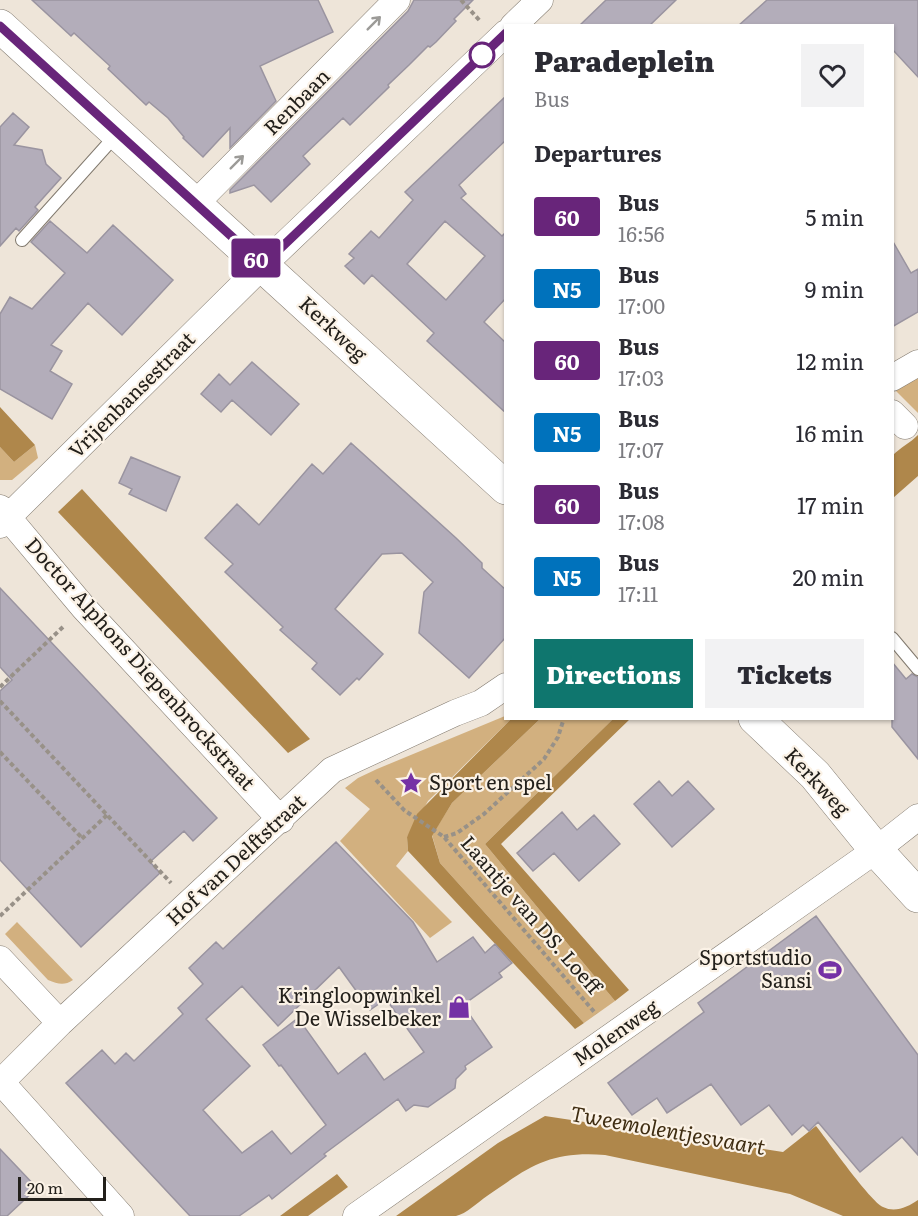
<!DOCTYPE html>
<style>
body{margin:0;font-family:Literata,serif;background:#f2f2f3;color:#2b2b33;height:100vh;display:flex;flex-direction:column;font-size:22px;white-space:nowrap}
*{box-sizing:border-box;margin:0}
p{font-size:20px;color:#7c7c81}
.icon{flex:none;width:33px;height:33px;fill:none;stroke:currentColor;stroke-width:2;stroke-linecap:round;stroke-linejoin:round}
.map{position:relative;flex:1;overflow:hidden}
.drawer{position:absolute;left:504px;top:24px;width:390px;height:696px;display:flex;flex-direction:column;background:#fff;border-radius:0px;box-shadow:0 2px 4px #0004}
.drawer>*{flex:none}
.badge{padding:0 12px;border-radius:4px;font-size:21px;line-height:39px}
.scale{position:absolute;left:18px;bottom:15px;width:88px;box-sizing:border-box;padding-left:6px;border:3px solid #23201b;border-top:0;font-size:16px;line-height:21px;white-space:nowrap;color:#23201b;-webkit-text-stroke:4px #fbf2e6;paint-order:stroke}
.map>.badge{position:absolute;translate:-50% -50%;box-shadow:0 0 0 3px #fff}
h2{padding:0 30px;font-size:22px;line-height:54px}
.round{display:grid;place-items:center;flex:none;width:63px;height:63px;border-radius:0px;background:#f2f2f3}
.summary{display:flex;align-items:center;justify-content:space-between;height:102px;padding:0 30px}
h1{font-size:28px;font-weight:800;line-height:45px}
.primary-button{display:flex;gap:12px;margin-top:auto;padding:12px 30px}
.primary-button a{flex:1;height:69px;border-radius:0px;background:#0f766e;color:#fff;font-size:24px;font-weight:800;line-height:69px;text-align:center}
.primary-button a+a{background:#f2f2f3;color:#2b2b33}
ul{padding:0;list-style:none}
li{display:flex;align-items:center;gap:18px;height:72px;padding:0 30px}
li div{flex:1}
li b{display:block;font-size:22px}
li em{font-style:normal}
li .badge{min-width:66px;font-weight:700;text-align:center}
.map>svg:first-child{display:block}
</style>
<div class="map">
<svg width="918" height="1216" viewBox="0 0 918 1216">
<rect width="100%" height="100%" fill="#eee5d9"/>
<path fill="#d2b07f" d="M 918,377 L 918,413 L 896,391 Z
M 35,445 L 38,458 L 12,480 L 0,480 L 0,447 L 14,462 Z
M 505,716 L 506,718 L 511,719 L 428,801 L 407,837 L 408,851 L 396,866 L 452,922 L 430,938 L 340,841 L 370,809 L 345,788 L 358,778 L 377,769 Z
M 540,719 L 613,719 L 485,844 L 615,1001 L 584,1023 L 440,863 L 432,835 L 452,803 Z
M 17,922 L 73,980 C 64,986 58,984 48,980 L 5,934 Z"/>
<path fill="#af874b" d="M 0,407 L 35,445 L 14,462 L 0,447 Z
M 918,435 L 918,476 L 893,498 L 893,455 C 901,447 910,443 918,435 Z
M 82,489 L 310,739 L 288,753 L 58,512 Z
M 511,719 L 540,719 L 452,803 L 432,836 L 440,863 L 584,1023 L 575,1029 L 408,851 L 407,837 L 417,814 Z
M 613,719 L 630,719 L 501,844 L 629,990 L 615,1001 L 485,844 Z
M 545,1116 L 783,1152 L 816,1126 C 828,1141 870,1201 883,1207 C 895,1213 908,1207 918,1200 L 918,1216 L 843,1216 L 790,1194 L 605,1155 C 550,1151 530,1166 487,1196 C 478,1202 466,1214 456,1216 C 438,1216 414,1216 396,1216 L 498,1143 Z
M 337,1174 L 348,1187 L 308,1216 L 280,1216 Z"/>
<path fill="#b3adba" stroke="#9a94a0" stroke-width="1.5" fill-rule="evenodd" d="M 32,0 L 318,0 L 333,32 L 260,66 L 276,101 L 230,148 L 230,128 L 203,157 L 183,138 L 184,137 L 168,118 L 149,102 L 146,105 L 108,69 L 110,66 L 74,33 L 71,36 Z
M 414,0 L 473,0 L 454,19 L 456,21 L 436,42 L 430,47 L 428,46 L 409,65 L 388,85 L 389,87 L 350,125 L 343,118 L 303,156 L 310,164 L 271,202 L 254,185 L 230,193 L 230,190 L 408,11 Z
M 606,0 L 676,0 L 649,26 L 579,26 Z
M 767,0 L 918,0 L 918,77 L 892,49 L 892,26 L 738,26 Z
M 506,96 L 506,140 L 459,185 L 466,194 L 461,198 L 502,236 L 506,232 L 506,298 L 484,322 L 506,343 L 506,413 L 427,341 L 434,333 L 372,275 L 364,284 L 345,266 L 354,258 L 349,254 L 371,231 L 379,238 L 413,200 L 405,192 ZM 445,221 L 485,256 L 446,300 L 407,264 Z
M 13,113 L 29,127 L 14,145 L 42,150 L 46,164 L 61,178 L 35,207 L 38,210 L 19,231 L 16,228 L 0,246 L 0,127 Z
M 50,221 L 87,253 L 113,225 L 173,280 L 122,335 L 88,303 L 51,345 L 62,351 L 50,371 L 72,384 L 52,419 L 0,389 L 0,314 L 10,297 L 32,309 L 65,273 L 31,242 Z
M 892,240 L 911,273 L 918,269 L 918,312 L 892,327 Z
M 252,362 L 299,404 L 271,435 L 232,400 L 221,412 L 201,394 L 219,374 L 230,385 Z
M 351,443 L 456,538 L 482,563 L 482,568 L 506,590 L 506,637 L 469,678 L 419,633 L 424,592 L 433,582 L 402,553 L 382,554 L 335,609 L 383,654 L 359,680 L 357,678 L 340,695 L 312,669 L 317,663 L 280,630 L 283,627 L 225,572 L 233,564 L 205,538 L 237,504 L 259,525 L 312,464 L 323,474 Z
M 131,457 L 180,477 L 166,511 L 129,494 L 132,489 L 119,483 Z
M 0,588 L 217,818 L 193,841 L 184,831 L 150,862 L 160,873 L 81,947 L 0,860 L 0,691 L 12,680 L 0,667 Z
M 892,662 L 906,679 L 912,674 L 918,677 L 918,759 L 892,727 Z
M 659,781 L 672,796 L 688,781 L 714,809 L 672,847 L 634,804 Z
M 562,812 L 577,830 L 594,815 L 620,844 L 579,881 L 554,853 L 533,871 L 517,853 Z
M 336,842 L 413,922 L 437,962 L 473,937 L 485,953 L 495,944 L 512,963 L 499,973 L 502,977 L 463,1005 L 492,1047 L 465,1066 L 466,1069 L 456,1079 L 455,1088 L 428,1107 L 414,1105 L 406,1111 L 398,1099 L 324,1154 L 326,1156 L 272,1199 L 269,1195 L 239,1216 L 190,1216 L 66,1083 L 102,1050 L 115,1064 L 126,1053 L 134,1061 L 183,1014 L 178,1008 L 203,984 L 189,968 L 216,942 L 223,949 ZM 339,967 L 370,1010 L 386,999 L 424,1052 L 384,1080 L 365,1053 L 338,1074 L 298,1018 L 263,1045 L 279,1066 L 281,1065 L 326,1125 L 291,1154 L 272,1131 L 242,1153 L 203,1110 L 250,1066 L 206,1019 L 242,986 L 278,1026 Z
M 816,916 L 918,1055 L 918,1155 L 902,1137 L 860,1172 L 818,1122 L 809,1131 L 803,1125 L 792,1135 L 769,1105 L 741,1125 L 711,1084 L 667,1113 L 657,1098 L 632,1115 L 608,1083 L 704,1012 L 698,1003 Z
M 0,1149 L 37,1188 L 7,1216 L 0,1216 Z"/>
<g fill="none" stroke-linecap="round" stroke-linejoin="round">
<g stroke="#827a6f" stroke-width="14">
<path id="lane" d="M 22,240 L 117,134
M 892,638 L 918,669"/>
</g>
<g stroke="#827a6f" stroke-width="27">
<path id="street" d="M 513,26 L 540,0
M 196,203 L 397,0
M 892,378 L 918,363
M 892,413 L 905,426
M 0,508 L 84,608 L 281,820
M 0,525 L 263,265 L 506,33
M 0,959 L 60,1023
M 1,1082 L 121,1216
M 0,1083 L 60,1023 L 332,770 L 455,713 L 481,703 L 506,686
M 356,1216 L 876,850 L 918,817"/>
</g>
<g stroke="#827a6f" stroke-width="34">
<path id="secondary" d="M 0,26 L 506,488
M 755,718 L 815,775 L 876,850 L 918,896"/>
</g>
<path stroke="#989188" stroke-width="4" stroke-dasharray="4.5 3" stroke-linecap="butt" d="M 461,0 L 481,22
M 0,687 L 65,625
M 0,701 L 171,883
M 0,752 L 82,838
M 376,780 L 404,810 L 444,837 L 596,1014
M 444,837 L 457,833 L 484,814 L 544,759 L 558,737 L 564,718
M 0,916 L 107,815"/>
<use href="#lane" stroke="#fff" stroke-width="12"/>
<use href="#street" stroke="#fff" stroke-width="26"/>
<use href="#secondary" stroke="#fff" stroke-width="33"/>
</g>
<defs><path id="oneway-shaft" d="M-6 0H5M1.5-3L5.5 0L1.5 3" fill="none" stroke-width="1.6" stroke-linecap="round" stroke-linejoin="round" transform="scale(1.5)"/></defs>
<g stroke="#9c9b98">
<use href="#oneway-shaft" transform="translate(374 23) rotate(-45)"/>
<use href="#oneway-shaft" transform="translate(237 162) rotate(-45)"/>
</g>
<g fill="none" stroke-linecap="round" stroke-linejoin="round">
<g stroke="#fff" stroke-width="14">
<path id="line" d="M 0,26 L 263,265 L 506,33"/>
</g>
<use href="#line" stroke="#68257a" stroke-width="9"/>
</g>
<defs>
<g id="sight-bare" transform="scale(1.8)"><path d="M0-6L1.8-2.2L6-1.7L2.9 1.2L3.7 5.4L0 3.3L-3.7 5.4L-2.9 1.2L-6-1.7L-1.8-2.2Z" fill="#7531a5" stroke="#fbf2e6" stroke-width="2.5" paint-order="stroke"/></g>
<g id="stadium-bare" transform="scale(1.8)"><path d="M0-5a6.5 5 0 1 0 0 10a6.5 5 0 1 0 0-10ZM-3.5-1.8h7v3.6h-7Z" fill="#7531a5" stroke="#fbf2e6" stroke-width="2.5" paint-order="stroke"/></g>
<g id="shop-bare" transform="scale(1.8)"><path d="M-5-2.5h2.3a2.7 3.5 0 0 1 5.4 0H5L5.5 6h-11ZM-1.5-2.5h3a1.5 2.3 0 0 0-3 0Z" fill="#7531a5" stroke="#fbf2e6" stroke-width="2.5" paint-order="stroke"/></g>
</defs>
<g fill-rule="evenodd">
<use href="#sight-bare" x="411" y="783"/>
<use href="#stadium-bare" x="830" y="970"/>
<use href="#shop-bare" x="459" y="1007"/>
</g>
<circle fill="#fff" stroke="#68257a" stroke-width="3" cx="482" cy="55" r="12"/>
<g text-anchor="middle" stroke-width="4.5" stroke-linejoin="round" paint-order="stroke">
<g font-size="20" fill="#23201b" stroke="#fbf2e6">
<text transform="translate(297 102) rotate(-45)" y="7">Renbaan</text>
<text transform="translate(333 329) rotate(43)" y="7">Kerkweg</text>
<text transform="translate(132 395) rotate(-45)" y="7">Vrijenbansestraat</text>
<text transform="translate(140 664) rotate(48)" y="7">Doctor Alphons Diepenbrockstraat</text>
<text transform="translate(817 782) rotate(47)" y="7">Kerkweg</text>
<text transform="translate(236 860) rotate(-43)" y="7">Hof van Delftstraat</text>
<text transform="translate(531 915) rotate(49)" y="7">Laantje van DS. Loeff</text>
<text transform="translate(616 1033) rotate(-35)" y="7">Molenweg</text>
</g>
<g font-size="20" fill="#23201b" stroke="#fbf2e6" text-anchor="end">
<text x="429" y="790" text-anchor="start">Sport en spel</text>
<text x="812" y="965">Sportstudio<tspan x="812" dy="23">Sansi</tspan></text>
<text x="441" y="1003">Kringloopwinkel<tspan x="441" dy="23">De Wisselbeker</tspan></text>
</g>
<g font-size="21" font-style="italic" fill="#3f2d12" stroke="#fbf2e6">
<text transform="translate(668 1131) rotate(10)" y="7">Tweemolentjesvaart</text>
</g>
</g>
</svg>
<div class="scale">20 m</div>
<b class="badge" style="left:256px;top:258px;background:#68257a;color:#fff">60</b>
<section class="drawer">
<div class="summary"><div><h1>Paradeplein</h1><p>Bus</p></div><a class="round"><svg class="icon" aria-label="heart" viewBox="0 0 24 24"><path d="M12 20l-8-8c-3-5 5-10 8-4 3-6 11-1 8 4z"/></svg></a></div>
<h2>Departures</h2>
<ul>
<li><span class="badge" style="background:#68257a;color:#fff">60</span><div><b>Bus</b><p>16:56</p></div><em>5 min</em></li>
<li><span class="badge" style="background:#0072bc;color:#fff">N5</span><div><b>Bus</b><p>17:00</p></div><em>9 min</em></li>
<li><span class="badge" style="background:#68257a;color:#fff">60</span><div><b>Bus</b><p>17:03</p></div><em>12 min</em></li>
<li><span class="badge" style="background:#0072bc;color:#fff">N5</span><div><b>Bus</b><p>17:07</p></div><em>16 min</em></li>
<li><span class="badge" style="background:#68257a;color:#fff">60</span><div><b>Bus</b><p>17:08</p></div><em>17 min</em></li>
<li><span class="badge" style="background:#0072bc;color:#fff">N5</span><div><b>Bus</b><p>17:11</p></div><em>20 min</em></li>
</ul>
<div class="primary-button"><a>Directions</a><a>Tickets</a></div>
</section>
</div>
